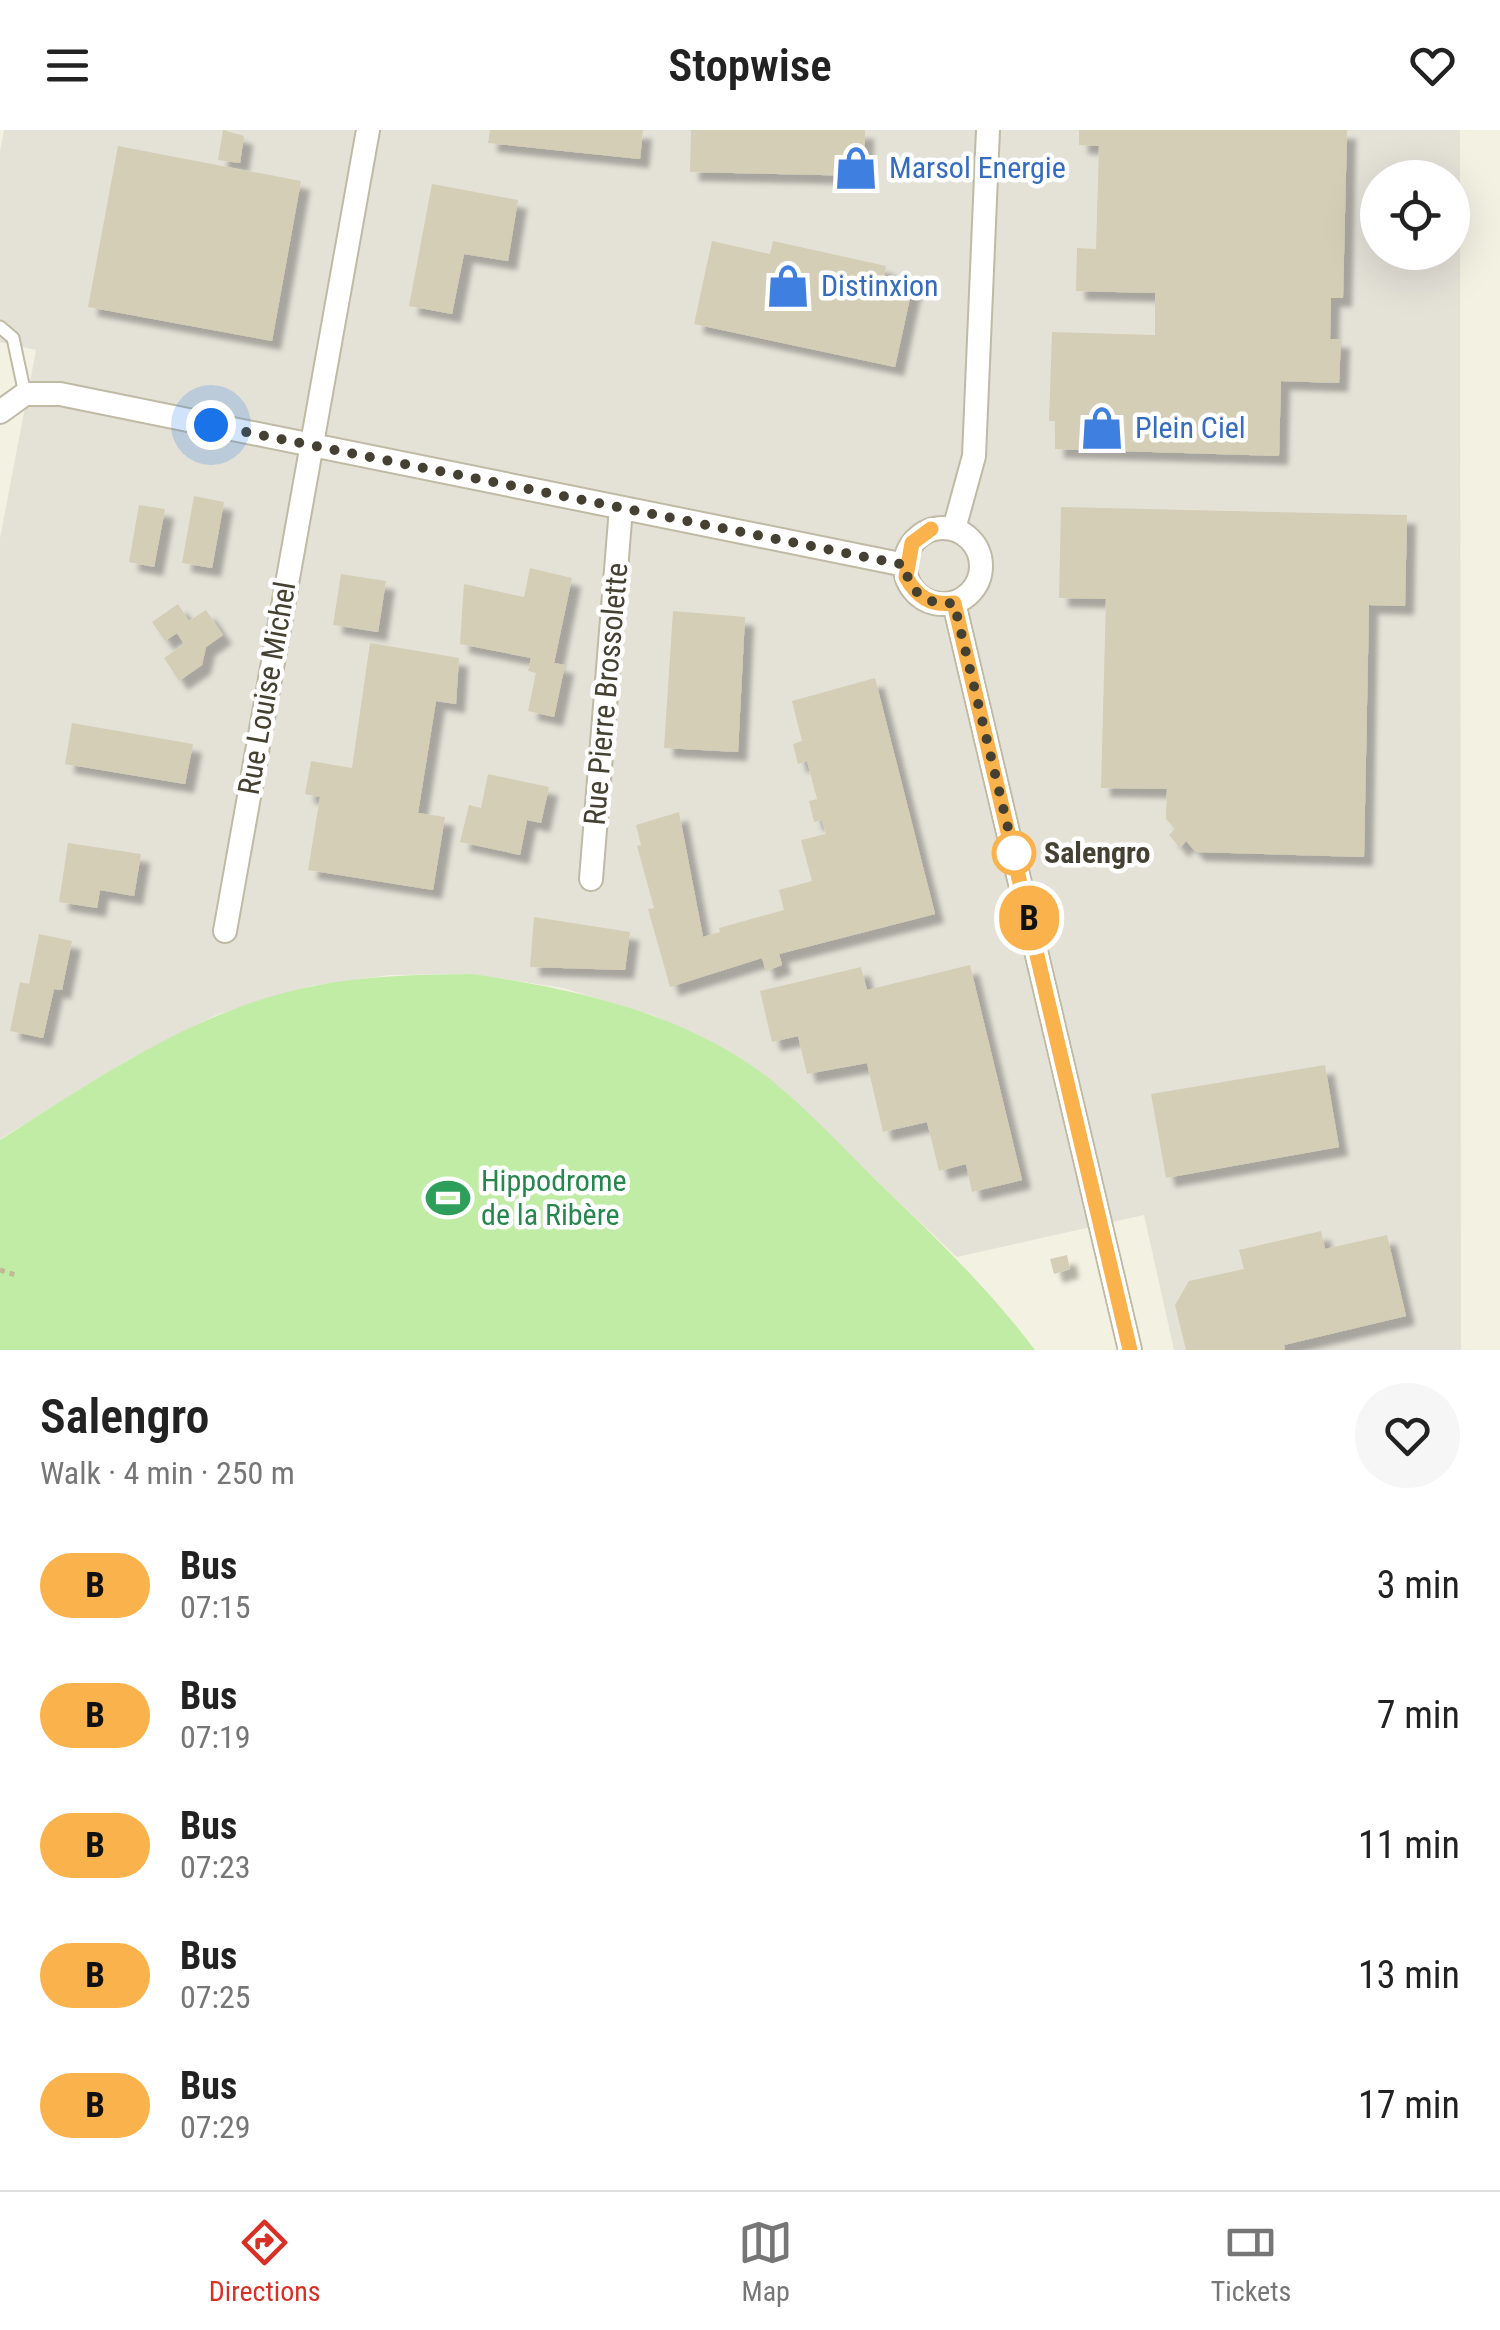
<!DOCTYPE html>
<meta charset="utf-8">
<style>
body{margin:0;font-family:"Roboto Condensed",sans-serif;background:#f6f6f6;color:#222;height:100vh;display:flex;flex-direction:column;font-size:38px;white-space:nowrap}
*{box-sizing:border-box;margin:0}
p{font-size:32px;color:#767676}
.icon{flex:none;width:55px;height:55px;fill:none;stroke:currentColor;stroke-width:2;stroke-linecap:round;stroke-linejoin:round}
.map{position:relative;height:1220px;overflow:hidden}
.sheet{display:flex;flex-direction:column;background:#fff;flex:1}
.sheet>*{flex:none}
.badge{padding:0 20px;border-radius:32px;font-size:35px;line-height:65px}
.fabs{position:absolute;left:1360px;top:30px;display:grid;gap:20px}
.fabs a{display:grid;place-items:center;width:110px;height:110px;border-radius:50%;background:#fff;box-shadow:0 10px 40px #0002;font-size:50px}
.you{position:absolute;width:50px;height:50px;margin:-25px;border:8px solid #fff;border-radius:50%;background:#1a73e8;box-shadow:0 0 0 15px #1a73e833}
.map>.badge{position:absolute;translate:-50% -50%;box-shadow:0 0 0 5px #fff}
.round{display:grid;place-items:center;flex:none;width:105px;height:105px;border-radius:52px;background:#f6f6f6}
.head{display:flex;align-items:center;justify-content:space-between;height:170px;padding:0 40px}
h1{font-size:48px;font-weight:600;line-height:75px}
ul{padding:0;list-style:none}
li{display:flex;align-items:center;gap:30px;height:130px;padding:0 40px}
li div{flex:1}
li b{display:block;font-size:38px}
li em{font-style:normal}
li .badge{min-width:110px;font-weight:700;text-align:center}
header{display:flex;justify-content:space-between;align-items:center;height:130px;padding:0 40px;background:#fff;font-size:45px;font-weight:600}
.tabs{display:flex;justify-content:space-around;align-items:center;height:140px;border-top:2px solid #e0e0e0;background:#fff;font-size:28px;color:#767676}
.tabs a{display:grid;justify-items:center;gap:5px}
.tabs .on{color:#d93025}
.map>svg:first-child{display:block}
</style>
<header><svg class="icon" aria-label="menu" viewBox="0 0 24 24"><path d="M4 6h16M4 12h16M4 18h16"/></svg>Stopwise<svg class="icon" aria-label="heart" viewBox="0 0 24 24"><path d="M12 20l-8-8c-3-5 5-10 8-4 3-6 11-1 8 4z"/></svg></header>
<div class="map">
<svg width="1500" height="1220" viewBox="0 0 1500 1220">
<defs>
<filter id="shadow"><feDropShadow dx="9" dy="9" stdDeviation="2.5" flood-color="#0004"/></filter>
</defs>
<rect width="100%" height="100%" fill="#f3f1e2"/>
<path fill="#e4e1d7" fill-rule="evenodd" d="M 4,0 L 1460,0 L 1461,1220 L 1174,1220 L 1144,1085 L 957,1127 L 774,953 L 712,914 L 653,885 L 563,858 L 473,844 L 390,845 L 311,856 L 216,885 L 128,930 L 0,1009 L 0,408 L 36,220 L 0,212 L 0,22 ZM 1378,48 L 1452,48 L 1452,122 L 1378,122 Z"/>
<path fill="#c1eca6" d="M 473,844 C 579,860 691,884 776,954 C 813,985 846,1021 880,1054 C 935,1107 989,1159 1035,1220 L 0,1220 L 0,1010 C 98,948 198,878 314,856 C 367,845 419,845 473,844 Z"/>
<path fill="#d5ceb6" filter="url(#shadow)" d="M 223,0 L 244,6 L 240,33 L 218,30 Z
M 490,0 L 643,0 L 640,29 L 488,13 Z
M 691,0 L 865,0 L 864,46 L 690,42 Z
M 1079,0 L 1347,0 L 1343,168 L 1331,168 L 1330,209 L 1341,209 L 1339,253 L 1281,251 L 1279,326 L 1055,319 L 1055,291 L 1049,291 L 1052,202 L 1155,205 L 1155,163 L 1076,161 L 1077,118 L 1096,119 L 1099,16 L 1079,15 Z
M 118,16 L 301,51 L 272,211 L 88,177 Z
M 432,54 L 518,70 L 508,131 L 464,124 L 452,184 L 409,176 Z
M 712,111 L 770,124 L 773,111 L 886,136 L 884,148 L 913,154 L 895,237 L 694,194 Z
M 194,366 L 224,372 L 212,438 L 182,433 Z
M 139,375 L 165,379 L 154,437 L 129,432 Z
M 1061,377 L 1407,385 L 1405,476 L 1369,475 L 1364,727 L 1196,722 L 1186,711 L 1180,718 L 1169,705 L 1175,699 L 1166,689 L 1167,659 L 1101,658 L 1106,469 L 1059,468 Z
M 530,438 L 572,448 L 554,533 L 565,535 L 554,587 L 528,581 L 536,543 L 528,541 L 531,528 L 460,514 L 464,454 L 524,467 Z
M 341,444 L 386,451 L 378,502 L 333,495 Z
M 178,474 L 189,491 L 206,480 L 223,505 L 206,517 L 202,535 L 179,551 L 164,528 L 184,514 L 177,503 L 165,511 L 152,492 Z
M 673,481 L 745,487 L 738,622 L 664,618 Z
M 370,513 L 459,528 L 456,574 L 436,571 L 418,683 L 445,687 L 433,760 L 308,740 L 320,667 L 305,664 L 311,631 L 352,638 Z
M 875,548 L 935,784 L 779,824 L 782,835 L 766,841 L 762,828 L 670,857 L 648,779 L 654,778 L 637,716 L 641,715 L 636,695 L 679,682 L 703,807 L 720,802 L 719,798 L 784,780 L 779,760 L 812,751 L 801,710 L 826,704 L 822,690 L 814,692 L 809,671 L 817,669 L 807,631 L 798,634 L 793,614 L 802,611 L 792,571 Z
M 72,593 L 193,614 L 185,654 L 65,634 Z
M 488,644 L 549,657 L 541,693 L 527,690 L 520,725 L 460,712 L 469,675 L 481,678 Z
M 68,713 L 141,724 L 134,766 L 100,760 L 97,778 L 59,772 Z
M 534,787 L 630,802 L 625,840 L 530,837 Z
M 39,804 L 72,811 L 62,860 L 54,859 L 43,908 L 10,901 L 20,852 L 29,854 Z
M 970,835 L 1022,1050 L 972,1062 L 966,1034 L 939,1041 L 927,992 L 883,1002 L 867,933 L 807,944 L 798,906 L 772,912 L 760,861 L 861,837 L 867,860 Z
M 1325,935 L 1339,1017 L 1166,1048 L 1151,964 Z
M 1321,1101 L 1325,1119 L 1387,1105 L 1406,1186 L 1284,1215 L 1285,1220 L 1186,1220 L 1175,1175 L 1189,1151 L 1244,1139 L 1239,1120 Z
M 1067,1125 L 1070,1139 L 1054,1144 L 1050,1129 Z"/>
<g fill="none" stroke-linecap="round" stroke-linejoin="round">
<g stroke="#bfbaa4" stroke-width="15">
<path id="service" d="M 0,197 L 13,208 L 25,264"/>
</g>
<g stroke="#bfbaa4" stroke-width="26">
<path id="minor" d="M 0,282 L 25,264 L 60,264 L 905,435
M905 436a38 38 0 1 1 76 0a38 38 0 1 1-76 0Z
M 954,399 L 974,326 L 988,0
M 954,473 L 1130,1220
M 591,749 L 621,378
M 225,801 L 368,0"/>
</g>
<path stroke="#c2b994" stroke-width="5" stroke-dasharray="5 5" stroke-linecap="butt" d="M 0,1140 L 19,1146"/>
<use href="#service" stroke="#fff" stroke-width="11"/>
<use href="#minor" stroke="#fff" stroke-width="22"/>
</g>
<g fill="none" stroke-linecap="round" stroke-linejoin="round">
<g stroke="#fff" stroke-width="22">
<path id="line" d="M 931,399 L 912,413 L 906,447 C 917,467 931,476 954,473 L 1130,1220"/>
</g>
<use href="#line" stroke="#fab24c" stroke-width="15"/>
<path stroke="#454132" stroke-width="10" stroke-dasharray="0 18" d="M 211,295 L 905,435 C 908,462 927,476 954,473 L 1014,723"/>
</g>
<defs>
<g id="shop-bare" transform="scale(3.45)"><path d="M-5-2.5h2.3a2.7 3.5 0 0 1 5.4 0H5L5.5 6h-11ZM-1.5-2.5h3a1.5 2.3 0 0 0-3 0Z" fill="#3f7fe0" stroke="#fff" stroke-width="2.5" paint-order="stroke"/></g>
<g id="stadium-bare" transform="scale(3.45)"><path d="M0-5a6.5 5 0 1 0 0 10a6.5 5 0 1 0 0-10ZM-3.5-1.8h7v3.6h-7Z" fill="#2e9e5b" stroke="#fff" stroke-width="2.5" paint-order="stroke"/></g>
</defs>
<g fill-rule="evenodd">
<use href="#shop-bare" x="856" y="38"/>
<use href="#shop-bare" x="788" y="156"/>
<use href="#shop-bare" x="1102" y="298"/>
<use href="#stadium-bare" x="448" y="1068"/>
</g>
<circle fill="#fff" stroke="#fab24c" stroke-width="5" cx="1014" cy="723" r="20"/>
<g text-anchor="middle" stroke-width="9" stroke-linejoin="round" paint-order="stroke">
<g font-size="30" fill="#366cbe" stroke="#fff" text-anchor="start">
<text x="889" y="48">Marsol Energie</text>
<text x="821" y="166">Distinxion</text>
<text x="1135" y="308">Plein Ciel</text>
</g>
<g font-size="30" fill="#454132" stroke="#fff">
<text transform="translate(267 558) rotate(-80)" y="10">Rue Louise Michel</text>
<text transform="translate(606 564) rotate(-85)" y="10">Rue Pierre Brossolette</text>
</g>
<g font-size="30" font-weight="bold" fill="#454132" stroke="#fff" text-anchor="start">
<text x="1044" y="733">Salengro</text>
</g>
<g font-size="30" fill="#27864d" stroke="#fff" text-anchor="start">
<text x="481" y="1061">Hippodrome<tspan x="481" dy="34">de la Ribère</tspan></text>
</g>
</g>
</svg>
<div class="fabs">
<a><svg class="icon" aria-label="locate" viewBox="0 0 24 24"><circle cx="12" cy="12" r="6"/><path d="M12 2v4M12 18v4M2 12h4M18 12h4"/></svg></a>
</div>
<div class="you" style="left:211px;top:295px"></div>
<b class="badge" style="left:1029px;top:788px;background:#fab24c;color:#111">B</b>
</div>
<section class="sheet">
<div class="head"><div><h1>Salengro</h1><p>Walk · 4 min · 250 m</p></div><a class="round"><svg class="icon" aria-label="heart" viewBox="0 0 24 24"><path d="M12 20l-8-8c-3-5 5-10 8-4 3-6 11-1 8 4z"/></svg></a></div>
<ul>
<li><span class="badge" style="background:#fab24c;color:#111">B</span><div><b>Bus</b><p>07:15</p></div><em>3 min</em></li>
<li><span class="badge" style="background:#fab24c;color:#111">B</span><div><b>Bus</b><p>07:19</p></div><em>7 min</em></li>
<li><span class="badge" style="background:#fab24c;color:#111">B</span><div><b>Bus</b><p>07:23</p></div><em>11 min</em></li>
<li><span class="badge" style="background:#fab24c;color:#111">B</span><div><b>Bus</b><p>07:25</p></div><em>13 min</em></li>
<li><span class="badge" style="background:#fab24c;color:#111">B</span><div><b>Bus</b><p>07:29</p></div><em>17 min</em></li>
</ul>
</section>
<nav class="tabs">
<a class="on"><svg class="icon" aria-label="directions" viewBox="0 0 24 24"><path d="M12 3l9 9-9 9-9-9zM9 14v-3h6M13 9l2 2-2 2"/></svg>Directions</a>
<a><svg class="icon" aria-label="map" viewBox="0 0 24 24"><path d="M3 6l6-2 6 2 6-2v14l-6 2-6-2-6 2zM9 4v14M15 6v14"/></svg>Map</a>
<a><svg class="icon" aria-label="tickets" viewBox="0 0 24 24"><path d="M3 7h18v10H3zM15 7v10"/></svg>Tickets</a>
</nav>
